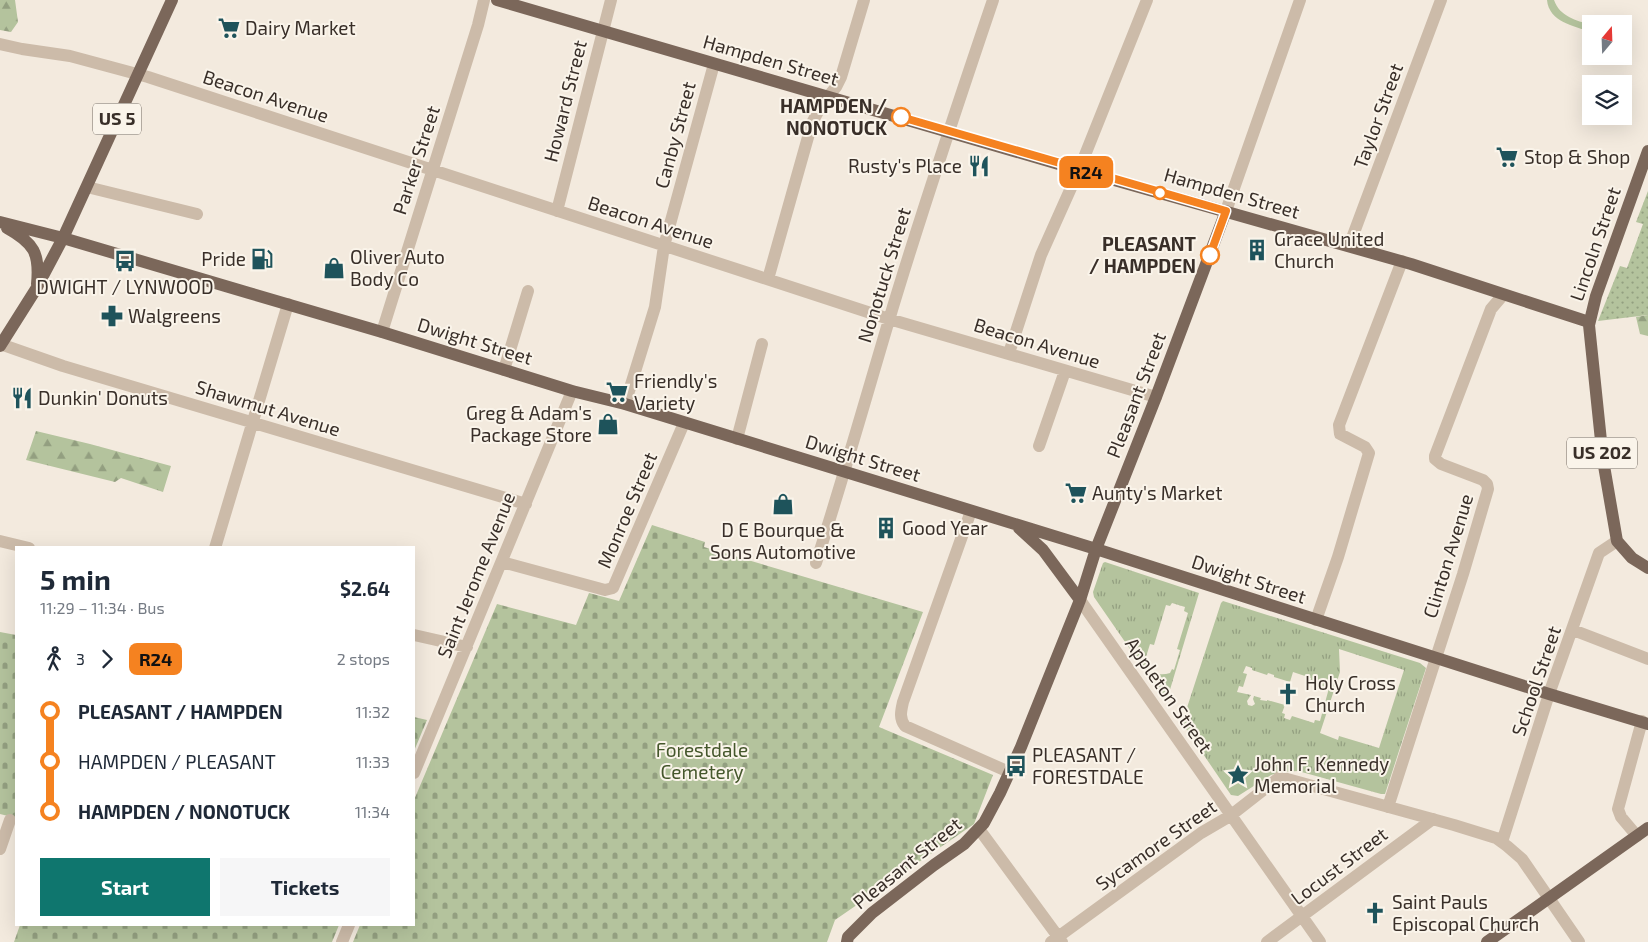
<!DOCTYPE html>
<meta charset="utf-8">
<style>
body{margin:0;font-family:"Exo 2",sans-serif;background:#f6f6f7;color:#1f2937;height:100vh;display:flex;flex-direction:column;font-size:19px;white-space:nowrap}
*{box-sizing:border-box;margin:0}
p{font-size:16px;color:#747a83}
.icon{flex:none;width:28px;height:28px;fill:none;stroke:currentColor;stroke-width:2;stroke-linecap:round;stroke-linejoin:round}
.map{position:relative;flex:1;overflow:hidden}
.sheet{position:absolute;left:15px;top:546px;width:400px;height:380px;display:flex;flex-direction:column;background:#fff;border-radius:0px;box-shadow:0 5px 20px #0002}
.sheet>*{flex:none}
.badge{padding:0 10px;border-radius:8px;font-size:18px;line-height:32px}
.needle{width:32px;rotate:19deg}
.controls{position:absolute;left:1582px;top:15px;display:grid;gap:10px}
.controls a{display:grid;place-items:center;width:50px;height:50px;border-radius:0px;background:#fff;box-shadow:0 5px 20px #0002;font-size:25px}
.map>.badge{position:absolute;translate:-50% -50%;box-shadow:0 0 0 2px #fff}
.legs{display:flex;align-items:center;gap:8px;height:55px;padding:0 25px;font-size:16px}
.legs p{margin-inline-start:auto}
.headline{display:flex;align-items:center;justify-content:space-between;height:85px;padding:0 25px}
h1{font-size:28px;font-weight:700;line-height:38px}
.button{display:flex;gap:10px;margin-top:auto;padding:10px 25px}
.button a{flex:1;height:58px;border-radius:0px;background:#0f766e;color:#fff;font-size:20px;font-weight:700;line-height:58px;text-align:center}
.button a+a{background:#f6f6f7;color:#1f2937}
ul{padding:0 25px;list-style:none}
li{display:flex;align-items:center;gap:18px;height:50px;font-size:19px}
li i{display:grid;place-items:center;width:8px;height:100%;margin:0 6px;background:currentColor}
li i::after{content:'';width:12px;height:12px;margin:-6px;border:4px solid;border-radius:50%;background:#fff}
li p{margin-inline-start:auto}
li:first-child i{background:linear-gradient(#0000 50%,currentColor 0)}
li:last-child i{background:linear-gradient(currentColor 50%,#0000 0)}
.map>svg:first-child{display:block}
</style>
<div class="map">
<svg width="1648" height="942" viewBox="0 0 1648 942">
<defs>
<pattern id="grass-tufts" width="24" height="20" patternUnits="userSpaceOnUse" patternTransform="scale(1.25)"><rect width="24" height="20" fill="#b4c39d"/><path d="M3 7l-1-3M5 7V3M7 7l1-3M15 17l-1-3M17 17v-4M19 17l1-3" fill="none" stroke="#939f80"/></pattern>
<pattern id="forest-firs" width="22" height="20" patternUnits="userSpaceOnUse" patternTransform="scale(1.25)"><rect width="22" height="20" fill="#b4c39d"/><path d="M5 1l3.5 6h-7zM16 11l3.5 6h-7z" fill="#939f80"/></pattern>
<pattern id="cemetery-stones" width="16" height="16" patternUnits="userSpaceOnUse" patternTransform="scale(1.25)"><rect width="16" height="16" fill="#b4c39d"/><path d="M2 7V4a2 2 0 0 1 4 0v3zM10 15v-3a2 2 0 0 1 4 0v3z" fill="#939f80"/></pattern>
<pattern id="park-dots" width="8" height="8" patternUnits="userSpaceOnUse" patternTransform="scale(1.25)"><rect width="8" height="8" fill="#b4c39d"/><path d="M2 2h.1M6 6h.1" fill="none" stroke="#939f80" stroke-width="1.8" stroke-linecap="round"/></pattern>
</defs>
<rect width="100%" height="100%" fill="#f3eade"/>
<path fill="url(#grass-tufts)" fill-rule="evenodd" d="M 1105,562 L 1199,593 L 1169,693 L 1165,695 L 1161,694 L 1094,597 L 1093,592 L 1103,563 ZM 1172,603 L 1185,607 L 1184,611 L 1188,613 L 1177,649 L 1180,650 L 1174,670 L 1172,669 L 1170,673 C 1161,676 1153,674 1147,667 L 1148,662 L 1145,660 L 1150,644 L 1154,645 L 1166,605 L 1170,606 Z
M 1223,601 L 1420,663 L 1426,668 L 1385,794 L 1381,794 L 1298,771 L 1280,772 L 1271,775 L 1238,796 L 1231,795 L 1182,723 L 1221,603 ZM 1339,649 L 1404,670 L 1379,748 L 1339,736 L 1338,740 L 1320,733 L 1340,672 ZM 1246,666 L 1252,668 L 1252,670 L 1267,675 L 1268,673 L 1274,675 L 1274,677 L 1290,682 L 1293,672 L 1311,678 L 1310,683 L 1329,688 L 1320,721 L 1315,720 L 1314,723 L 1292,716 L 1290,720 L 1284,718 L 1285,714 L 1282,713 L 1285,705 L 1267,700 L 1267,701 L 1260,700 L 1261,698 L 1254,696 L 1253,699 L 1255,704 L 1252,706 L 1248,705 L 1247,701 L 1251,695 L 1237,692 L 1239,686 L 1243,687 L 1247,674 L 1243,673 Z"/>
<path fill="url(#forest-firs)" d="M 0,0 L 15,0 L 18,22 L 11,32 L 0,30 Z
M 1648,315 L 1648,336 L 1640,334 L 1636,317 Z
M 36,431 L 90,444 L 171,466 L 163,492 L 121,478 L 115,482 L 26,460 Z"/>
<path fill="url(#cemetery-stones)" d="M 652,525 L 705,542 L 704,547 L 923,612 L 879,727 L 993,775 L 974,824 L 835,920 L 827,942 L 353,942 L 360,925 L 414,925 L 414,800 L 497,604 L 576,625 L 589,593 L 619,601 Z
M 0,632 L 16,635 L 16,818 L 0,814 Z
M 414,717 L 427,720 L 414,751 Z
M 20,925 L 339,925 L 332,942 L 14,942 Z"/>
<path fill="url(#park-dots)" d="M 1648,191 L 1648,315 L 1598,321 L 1620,266 L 1627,268 L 1643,224 L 1636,222 Z"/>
<path fill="#b4c39d" d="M 1547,0 L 1554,0 C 1560,17 1576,20 1591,25 L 1591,32 C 1574,26 1549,22 1547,0 Z"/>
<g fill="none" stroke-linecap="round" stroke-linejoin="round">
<path stroke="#ccbba9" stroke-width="12" d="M 0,44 L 22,49 L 70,56 L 148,77 L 889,319 L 1156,397
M 87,187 L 197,214
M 557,211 L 611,0
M 1226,211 L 1300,0
M 1349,246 L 1441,0
M 768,279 L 812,123 L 822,104 L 836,87 L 841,77 L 864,0
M 382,332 L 478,25 L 484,0
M 0,344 L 63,366 L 526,504
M 1009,353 L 1041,255 L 1079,170 L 1147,0
M 504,370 L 528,291
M 625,404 L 655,307 L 664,246 L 714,64
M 737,439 L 762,344
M 1039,446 L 1065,371
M 971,511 L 903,702 C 901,711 899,718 905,726 L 1009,772
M 0,541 L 29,548
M 215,548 L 288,304
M 502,562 L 605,590 L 613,588 L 684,423
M 816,563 C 842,482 865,401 889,320 C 921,213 957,106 993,0
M 1080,600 L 1320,942
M 1316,620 L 1338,557 L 1369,453 L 1365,447 L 1340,434 L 1339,425 L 1402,261
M 1573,630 L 1648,659
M 414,635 L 467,647
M 414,773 L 572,391
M 1388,807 L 1463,574 L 1488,489 L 1487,484 L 1483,480 L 1441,464 L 1435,459 L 1435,456 L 1491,309 L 1503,295
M 979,829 L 1062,942
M 1637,836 L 1621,817 L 1618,809 L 1642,721
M 1502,842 L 1549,694 L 1599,553 L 1617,541
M 0,849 L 10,820
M 342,942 L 349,925
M 1051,942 L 1201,833 L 1230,816 L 1280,777 L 1454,825 L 1496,838 L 1507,846 L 1522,859 L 1579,942
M 1267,942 L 1433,819"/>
<path stroke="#7b675a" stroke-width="12" d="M 497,0 L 1079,170 L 1411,264 L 1589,322
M 1648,151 L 1596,296 L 1589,325 L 1603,460 L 1617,541 L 1632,558 L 1648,568
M 0,222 L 63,238 L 249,293 L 382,332 L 572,391 L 625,404 L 1096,549 L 1549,694 L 1648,724
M 7,228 C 34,243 40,253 37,284
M 0,346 L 36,289 L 63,238 L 172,0
M 1019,528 L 1043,550 L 1080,600
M 847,942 L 848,937 L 872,913 L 934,865 L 964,844 L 984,823 L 1000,793 L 1021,747 L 1080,600 L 1096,549 L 1156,397 L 1226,211
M 1487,942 L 1648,828"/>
</g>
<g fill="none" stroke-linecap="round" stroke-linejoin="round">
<g stroke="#fff" stroke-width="11">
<path id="line-1" d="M 901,117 L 1226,211 L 1210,255"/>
</g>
<use href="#line-1" stroke="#f58220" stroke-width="8"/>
</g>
<defs>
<g id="supermarket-bare" transform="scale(1.725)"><path d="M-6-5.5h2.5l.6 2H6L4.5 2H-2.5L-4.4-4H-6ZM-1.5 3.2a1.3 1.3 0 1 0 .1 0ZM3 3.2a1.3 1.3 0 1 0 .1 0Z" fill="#1e535b" stroke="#faf4ea" stroke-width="2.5" paint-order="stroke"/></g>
<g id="restaurant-bare" transform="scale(1.725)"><path d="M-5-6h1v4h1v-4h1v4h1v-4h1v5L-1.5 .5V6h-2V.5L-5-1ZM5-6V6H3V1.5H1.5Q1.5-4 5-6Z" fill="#1e535b" stroke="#faf4ea" stroke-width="2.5" paint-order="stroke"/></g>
<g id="building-bare" transform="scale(1.725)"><path d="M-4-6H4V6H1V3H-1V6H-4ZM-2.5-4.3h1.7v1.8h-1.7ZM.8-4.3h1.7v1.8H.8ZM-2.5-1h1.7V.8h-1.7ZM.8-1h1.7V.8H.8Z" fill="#1e535b" stroke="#faf4ea" stroke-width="2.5" paint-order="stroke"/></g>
<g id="fuel-bare" transform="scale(1.725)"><path d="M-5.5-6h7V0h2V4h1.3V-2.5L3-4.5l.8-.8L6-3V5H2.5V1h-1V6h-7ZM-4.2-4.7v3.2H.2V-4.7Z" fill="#1e535b" stroke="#faf4ea" stroke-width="2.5" paint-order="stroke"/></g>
<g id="bus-bare" transform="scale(1.725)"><path d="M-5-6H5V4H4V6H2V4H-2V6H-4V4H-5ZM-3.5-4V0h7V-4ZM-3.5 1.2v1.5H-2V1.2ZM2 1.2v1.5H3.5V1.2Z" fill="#1e535b" stroke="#faf4ea" stroke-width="2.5" paint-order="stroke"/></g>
<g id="shop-bare" transform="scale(1.725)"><path d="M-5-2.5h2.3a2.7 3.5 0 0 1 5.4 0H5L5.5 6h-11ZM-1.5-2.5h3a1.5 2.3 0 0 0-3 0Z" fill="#1e535b" stroke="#faf4ea" stroke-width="2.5" paint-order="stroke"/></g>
<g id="pharmacy-bare" transform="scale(1.725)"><path d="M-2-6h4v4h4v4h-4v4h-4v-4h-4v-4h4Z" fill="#1e535b" stroke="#faf4ea" stroke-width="2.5" paint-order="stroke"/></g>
<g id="church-bare" transform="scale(1.725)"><path d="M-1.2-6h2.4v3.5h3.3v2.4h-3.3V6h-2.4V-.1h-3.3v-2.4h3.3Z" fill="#1e535b" stroke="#faf4ea" stroke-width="2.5" paint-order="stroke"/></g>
<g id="sight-bare" transform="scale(1.725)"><path d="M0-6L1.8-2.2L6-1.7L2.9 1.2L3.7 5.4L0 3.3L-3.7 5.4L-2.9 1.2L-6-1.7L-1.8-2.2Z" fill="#1e535b" stroke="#faf4ea" stroke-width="2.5" paint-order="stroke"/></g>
</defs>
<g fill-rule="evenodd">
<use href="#supermarket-bare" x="229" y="28"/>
<use href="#supermarket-bare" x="1507" y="157"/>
<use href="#restaurant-bare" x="979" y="166"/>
<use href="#building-bare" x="1257" y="250"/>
<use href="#fuel-bare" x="262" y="259"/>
<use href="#bus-bare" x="125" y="261"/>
<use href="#shop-bare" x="334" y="268"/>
<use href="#pharmacy-bare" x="112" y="316"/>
<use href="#supermarket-bare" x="617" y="392"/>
<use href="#restaurant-bare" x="22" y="398"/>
<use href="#shop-bare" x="608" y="424"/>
<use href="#supermarket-bare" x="1076" y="493"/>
<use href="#shop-bare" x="783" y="504"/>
<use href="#building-bare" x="886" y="528"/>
<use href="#church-bare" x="1288" y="694"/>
<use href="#bus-bare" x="1016" y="766"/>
<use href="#sight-bare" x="1238" y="775"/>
<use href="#church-bare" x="1375" y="913"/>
</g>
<g fill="#fff" stroke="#f58220" stroke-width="2.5">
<circle cx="901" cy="117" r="9"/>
<circle cx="1160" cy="193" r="6"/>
<circle cx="1210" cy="255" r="9"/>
</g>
<g text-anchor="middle" stroke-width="4" stroke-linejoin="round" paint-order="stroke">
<g fill="#faf4ea" stroke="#736a63" stroke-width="1">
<rect x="93" y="103.5" width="48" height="31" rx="4"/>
<rect x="1567" y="437.5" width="70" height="31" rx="4"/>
</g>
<g font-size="18" font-weight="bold" fill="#392f29">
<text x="117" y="125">US 5</text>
<text x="1602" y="459">US 202</text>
</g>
<g font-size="19" fill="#392f29" stroke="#faf4ea" text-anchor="start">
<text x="245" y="35">Dairy Market</text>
<text x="1524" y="164">Stop &amp; Shop</text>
<text x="962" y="173" text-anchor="end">Rusty's Place</text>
<text x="1274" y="246">Grace United<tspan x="1274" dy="22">Church</tspan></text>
<text x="350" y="264">Oliver Auto<tspan x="350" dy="22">Body Co</tspan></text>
<text x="246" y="266" text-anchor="end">Pride</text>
<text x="125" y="294" text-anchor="middle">DWIGHT / LYNWOOD</text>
<text x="128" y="323">Walgreens</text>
<text x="634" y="388">Friendly's<tspan x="634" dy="22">Variety</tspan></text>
<text x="38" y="405">Dunkin' Donuts</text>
<text x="592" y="420" text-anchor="end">Greg &amp; Adam's<tspan x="592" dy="22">Package Store</tspan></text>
<text x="1092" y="500">Aunty's Market</text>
<text x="902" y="535">Good Year</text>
<text x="783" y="537" text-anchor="middle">D E Bourque &amp;<tspan x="783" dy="22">Sons Automotive</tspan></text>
<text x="1305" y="690">Holy Cross<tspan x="1305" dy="22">Church</tspan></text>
<text x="1032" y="762">PLEASANT /<tspan x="1032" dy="22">FORESTDALE</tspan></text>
<text x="1254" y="771">John F. Kennedy<tspan x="1254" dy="22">Memorial</tspan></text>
<text x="1392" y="909">Saint Pauls<tspan x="1392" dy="22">Episcopal Church</tspan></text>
</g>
<g font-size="19" fill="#392f29" stroke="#faf4ea">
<text transform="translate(771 60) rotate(16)" y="7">Hampden Street</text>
<text transform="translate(266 96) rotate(18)" y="7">Beacon Avenue</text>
<text transform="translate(565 101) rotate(-76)" y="7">Howard Street</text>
<text transform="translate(1378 116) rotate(-70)" y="7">Taylor Street</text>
<text transform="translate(675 135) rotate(-75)" y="7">Canby Street</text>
<text transform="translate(416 160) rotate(-72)" y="7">Parker Street</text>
<text transform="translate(1232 193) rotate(16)" y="7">Hampden Street</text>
<text transform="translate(651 222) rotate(18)" y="7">Beacon Avenue</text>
<text transform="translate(1595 244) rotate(-71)" y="7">Lincoln Street</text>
<text transform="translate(884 275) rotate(-73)" y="7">Nonotuck Street</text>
<text transform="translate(475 341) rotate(17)" y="7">Dwight Street</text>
<text transform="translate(1037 343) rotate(17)" y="7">Beacon Avenue</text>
<text transform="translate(1136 395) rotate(-69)" y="7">Pleasant Street</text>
<text transform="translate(268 408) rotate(17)" y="7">Shawmut Avenue</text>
<text transform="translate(863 458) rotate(17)" y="7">Dwight Street</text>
<text transform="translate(627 510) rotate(-67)" y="7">Monroe Street</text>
<text transform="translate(1448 556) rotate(-73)" y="7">Clinton Avenue</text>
<text transform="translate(476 575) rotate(-68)" y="7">Saint Jerome Avenue</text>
<text transform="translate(1249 579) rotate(18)" y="7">Dwight Street</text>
<text transform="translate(1536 681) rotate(-71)" y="7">School Street</text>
<text transform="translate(1169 695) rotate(55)" y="7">Appleton Street</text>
<text transform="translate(1156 845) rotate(-35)" y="7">Sycamore Street</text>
<text transform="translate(907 863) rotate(-39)" y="7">Pleasant Street</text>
<text transform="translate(1339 866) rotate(-37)" y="7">Locust Street</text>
</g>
<g font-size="19" font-weight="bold" fill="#392f29" stroke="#faf4ea" text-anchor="end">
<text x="887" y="113">HAMPDEN /<tspan x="887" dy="22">NONOTUCK</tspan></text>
<text x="1196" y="251">PLEASANT<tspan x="1196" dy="22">/ HAMPDEN</tspan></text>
</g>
<g font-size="19" fill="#45572c" stroke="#faf4ea">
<text x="702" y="757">Forestdale<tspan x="702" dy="22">Cemetery</tspan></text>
</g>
</g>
</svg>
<div class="controls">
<a><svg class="needle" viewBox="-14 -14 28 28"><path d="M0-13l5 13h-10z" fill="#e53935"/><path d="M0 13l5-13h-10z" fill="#747a83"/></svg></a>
<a><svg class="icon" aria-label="layers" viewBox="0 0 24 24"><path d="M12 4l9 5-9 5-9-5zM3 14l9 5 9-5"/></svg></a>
</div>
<b class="badge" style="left:1086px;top:172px;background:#f58220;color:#111">R24</b>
<section class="sheet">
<div class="headline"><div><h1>5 min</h1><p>11:29 – 11:34 · Bus</p></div><b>$2.64</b></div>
<div class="legs"><svg class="icon" aria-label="walk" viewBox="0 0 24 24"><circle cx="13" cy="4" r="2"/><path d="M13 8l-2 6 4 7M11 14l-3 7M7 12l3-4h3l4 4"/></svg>3<svg class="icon" aria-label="forward" viewBox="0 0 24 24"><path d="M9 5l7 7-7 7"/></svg><b class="badge" style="background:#f58220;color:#111">R24</b><p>2 stops</p></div>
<ul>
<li><i style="color:#f58220"></i><b>PLEASANT / HAMPDEN</b><p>11:32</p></li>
<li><i style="color:#f58220"></i><span>HAMPDEN / PLEASANT</span><p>11:33</p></li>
<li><i style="color:#f58220"></i><b>HAMPDEN / NONOTUCK</b><p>11:34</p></li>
</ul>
<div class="button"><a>Start</a><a>Tickets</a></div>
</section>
</div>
